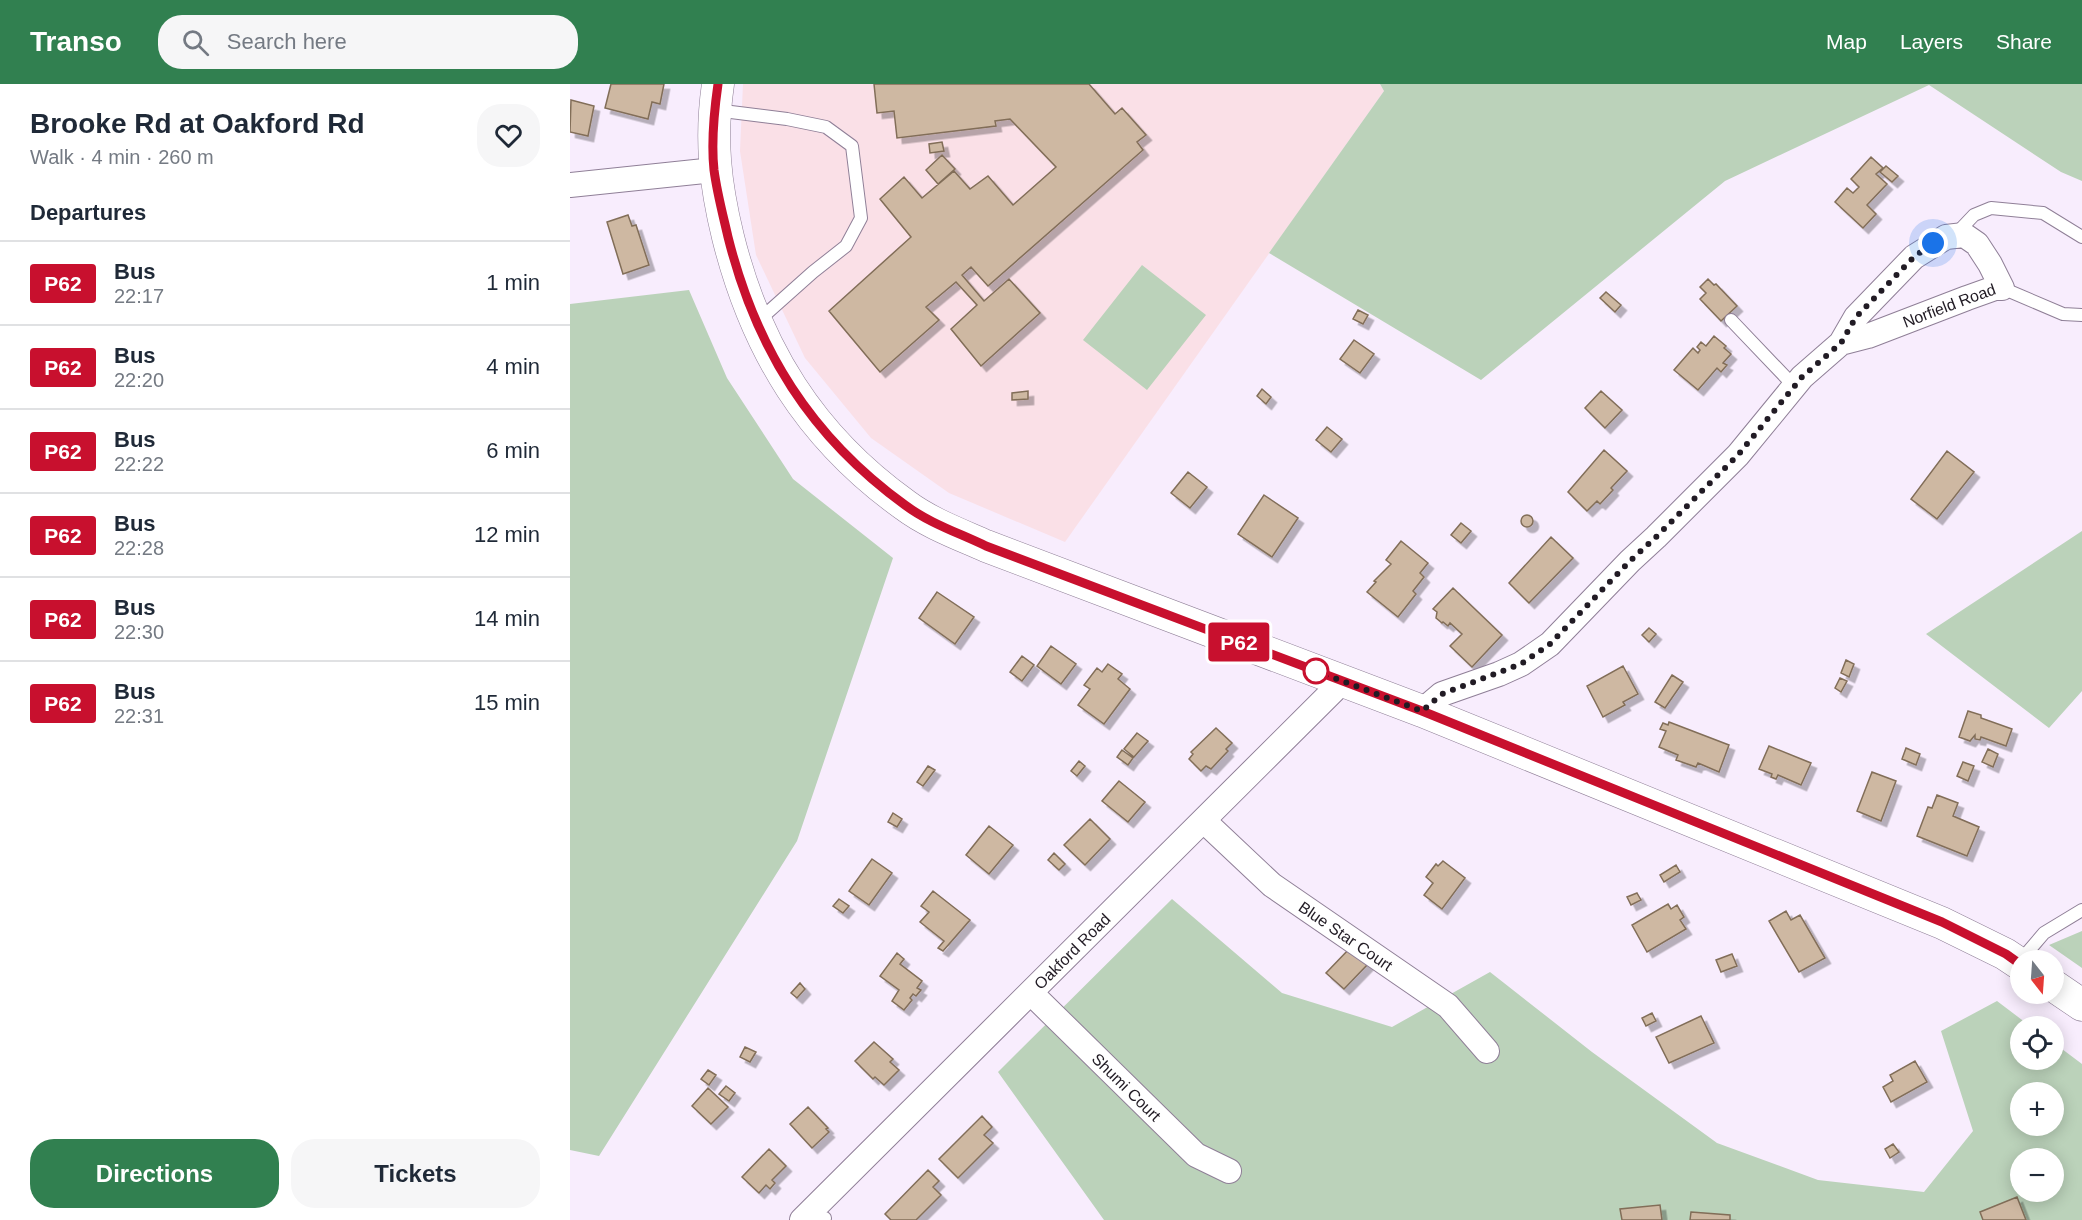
<!DOCTYPE html>
<meta charset="utf-8">
<style>
body{margin:0;font-family:Arial,sans-serif;background:#f6f6f7;color:#1f2937;height:100vh;display:flex;flex-direction:column;font-size:22px;white-space:nowrap}
*{box-sizing:border-box;margin:0}
p{font-size:20px;color:#747a83}
.icon{flex:none;width:33px;height:33px;fill:none;stroke:currentColor;stroke-width:2;stroke-linecap:round;stroke-linejoin:round}
.map{position:relative;flex:1;overflow:hidden}
.drawer{display:flex;flex-direction:column;background:#fff;width:570px}
.drawer>*{flex:none}
.badge{padding:0 12px;border-radius:4px;font-size:21px;line-height:39px}
.needle{width:39px;rotate:163deg}
.controls{position:absolute;left:1440px;top:866px;display:grid;gap:12px}
.controls a{display:grid;place-items:center;width:54px;height:54px;border-radius:50%;background:#fff;box-shadow:0 3px 15px #0003;font-size:30px}
.you{position:absolute;width:30px;height:30px;margin:-15px;border:4px solid #fff;border-radius:50%;background:#1a73e8;box-shadow:0 0 0 9px #1a73e833}
.map>.badge{position:absolute;translate:-50% -50%;box-shadow:0 0 0 3px #fff}
h2{padding:0 30px;font-size:22px;line-height:54px}
.round{display:grid;place-items:center;flex:none;width:63px;height:63px;border-radius:24px;background:#f6f6f7}
.summary{display:flex;align-items:center;justify-content:space-between;height:102px;padding:0 30px}
h1{font-size:28px;font-weight:700;line-height:45px}
.action{display:flex;gap:12px;margin-top:auto;padding:12px 30px}
.action a{flex:1;height:69px;border-radius:24px;background:#318050;color:#fff;font-size:24px;font-weight:700;line-height:69px;text-align:center}
.action a+a{background:#f6f6f7;color:#1f2937}
ul{padding:0;list-style:none}
li{display:flex;align-items:center;gap:18px;height:84px;padding:0 30px;border-top:2px solid #e0e1e3}
li div{flex:1}
li b{display:block;font-size:22px}
li em{font-style:normal}
li .badge{min-width:66px;font-weight:700;text-align:center}
header{display:flex;align-items:center;gap:36px;box-sizing:border-box;height:84px;padding:0 30px;background:#318050;color:#fff}
header strong{font-size:28px}
nav{display:flex;gap:33px;margin-inline-start:auto;font-size:21px}
.search{width:420px;height:54px;background:#f6f6f7;display:flex;align-items:center;gap:15px;box-sizing:border-box;padding:0 21px;border-radius:24px;color:#747a83;font-size:22px}
main{display:flex;flex:1;min-height:0}
.map>svg:first-child{display:block}
</style>
<header>
<strong>Transo</strong>
<div class="search"><svg class="icon" aria-label="search" viewBox="0 0 24 24"><circle cx="10" cy="10" r="6"/><path d="M15 15l6 6"/></svg>Search here</div>
<nav><a>Map</a><a>Layers</a><a>Share</a></nav>
</header>
<main>
<section class="drawer">
<div class="summary"><div><h1>Brooke Rd at Oakford Rd</h1><p>Walk · 4 min · 260 m</p></div><a class="round"><svg class="icon" aria-label="heart" viewBox="0 0 24 24"><path d="M12 20l-8-8c-3-5 5-10 8-4 3-6 11-1 8 4z"/></svg></a></div>
<h2>Departures</h2>
<ul>
<li><span class="badge" style="background:#c8102e;color:#fff">P62</span><div><b>Bus</b><p>22:17</p></div><em>1 min</em></li>
<li><span class="badge" style="background:#c8102e;color:#fff">P62</span><div><b>Bus</b><p>22:20</p></div><em>4 min</em></li>
<li><span class="badge" style="background:#c8102e;color:#fff">P62</span><div><b>Bus</b><p>22:22</p></div><em>6 min</em></li>
<li><span class="badge" style="background:#c8102e;color:#fff">P62</span><div><b>Bus</b><p>22:28</p></div><em>12 min</em></li>
<li><span class="badge" style="background:#c8102e;color:#fff">P62</span><div><b>Bus</b><p>22:30</p></div><em>14 min</em></li>
<li><span class="badge" style="background:#c8102e;color:#fff">P62</span><div><b>Bus</b><p>22:31</p></div><em>15 min</em></li>
</ul>
<div class="action"><a>Directions</a><a>Tickets</a></div>
</section>
<div class="map">
<svg width="1512" height="1136" viewBox="0 0 1512 1136">
<defs>
<filter id="shadow"><feDropShadow dx="5.5" dy="5.5" stdDeviation="0" flood-color="#0004"/></filter>
</defs>
<rect width="100%" height="100%" fill="#f8edfd"/>
<path fill="#fae0e7" d="M 173,0 L 810,0 L 814,7 L 495,458 L 379,409 L 301,354 L 235,274 L 186,171 L 170,67 Z"/>
<path fill="#bbd2ba" fill-rule="evenodd" d="M 810,0 L 1512,0 L 1512,97 L 1491,88 L 1359,1 L 1155,97 L 911,296 L 699,169 L 814,7 Z
M 572,181 L 636,231 L 577,306 L 513,256 Z
M 119,206 L 157,294 L 223,395 L 323,474 L 227,757 L 29,1072 L 0,1066 L 0,220 Z
M 1512,447 L 1512,607 L 1479,644 L 1356,550 Z
M 602,815 L 712,909 L 822,943 L 920,888 L 1022,968 L 1147,1059 L 1248,1096 L 1354,1108 L 1403,1047 L 1371,947 L 1427,917 L 1460,942 L 1450,942 L 1450,975 L 1484,975 L 1484,959 L 1512,980 L 1512,1136 L 534,1136 L 428,988 ZM 1450,1008 L 1484,1008 L 1484,1041 L 1450,1041 ZM 1450,1074 L 1484,1074 L 1484,1107 L 1450,1107 Z
M 1512,847 L 1512,884 L 1479,861 Z"/>
<path fill="#ceb8a2" stroke="#826e59" stroke-width="1.5" filter="url(#shadow)" d="M 41,0 L 94,0 L 90,20 L 82,18 L 78,35 L 35,24 Z
M 304,0 L 519,0 L 545,30 L 552,24 L 576,51 L 567,58 L 573,66 L 418,202 L 401,183 L 392,191 L 414,217 L 439,195 L 470,229 L 411,282 L 381,245 L 407,221 L 386,198 L 356,223 L 369,236 L 310,288 L 259,227 L 341,153 L 310,115 L 334,93 L 352,114 L 384,87 L 400,105 L 418,92 L 443,121 L 486,83 L 440,35 L 425,37 L 426,42 L 327,54 L 324,27 L 307,29 Z
M 1,16 L 24,22 L 18,52 L 0,48 Z
M 372,58 L 374,67 L 360,69 L 359,60 Z
M 372,71 L 385,85 L 368,100 L 356,86 Z
M 1301,73 L 1313,84 L 1306,90 L 1317,100 L 1297,121 L 1306,130 L 1293,144 L 1265,118 L 1277,104 L 1283,109 L 1289,103 L 1281,95 Z
M 1316,82 L 1328,92 L 1322,98 L 1310,88 Z
M 58,131 L 62,142 L 66,141 L 79,181 L 53,190 L 37,138 Z
M 1138,195 L 1144,201 L 1146,200 L 1167,222 L 1151,237 L 1130,215 L 1136,209 L 1130,203 Z
M 1036,208 L 1051,221 L 1045,228 L 1030,214 Z
M 788,226 L 798,231 L 793,240 L 783,235 Z
M 1144,252 L 1156,262 L 1154,264 L 1161,270 L 1153,279 L 1157,281 L 1151,288 L 1147,284 L 1128,306 L 1104,286 L 1123,264 L 1128,269 L 1130,266 L 1127,263 L 1131,258 L 1136,262 Z
M 784,256 L 804,270 L 790,289 L 770,275 Z
M 692,305 L 701,313 L 696,320 L 687,312 Z
M 458,307 L 458,315 L 442,316 L 442,309 Z
M 1031,307 L 1052,326 L 1035,344 L 1015,324 Z
M 757,343 L 772,355 L 761,368 L 746,356 Z
M 1034,366 L 1057,387 L 1041,404 L 1043,406 L 1030,420 L 1027,417 L 1017,427 L 998,408 Z
M 1377,367 L 1404,388 L 1367,435 L 1341,415 Z
M 618,388 L 637,403 L 620,424 L 601,409 Z
M 694,411 L 728,434 L 702,473 L 668,450 Z
M951 437a6 6 0 1 1 12 0a6 6 0 1 1-12 0Z
M 891,439 L 901,447 L 891,459 L 881,451 Z
M 981,453 L 1003,474 L 959,519 L 939,499 Z
M 831,457 L 858,479 L 850,489 L 854,493 L 843,507 L 846,510 L 828,533 L 797,508 L 806,498 L 804,497 L 821,480 L 816,476 Z
M 883,504 L 932,551 L 902,583 L 880,562 L 892,550 L 880,539 L 878,542 L 873,538 L 872,539 L 866,534 L 867,528 L 863,525 Z
M 367,508 L 404,533 L 385,560 L 349,534 Z
M 1079,544 L 1086,550 L 1079,558 L 1072,551 Z
M 481,562 L 506,580 L 491,600 L 467,582 Z
M 452,572 L 464,581 L 452,597 L 440,588 Z
M 1276,576 L 1284,580 L 1279,593 L 1271,589 Z
M 538,580 L 552,590 L 548,595 L 560,605 L 534,640 L 508,621 L 520,605 L 514,601 L 527,584 L 532,588 Z
M 1053,582 L 1068,610 L 1053,618 L 1055,621 L 1033,633 L 1017,602 Z
M 1102,591 L 1113,598 L 1095,624 L 1085,618 Z
M 1270,594 L 1277,597 L 1271,608 L 1265,604 Z
M 1398,627 L 1411,631 L 1411,634 L 1442,645 L 1436,662 L 1411,653 L 1410,656 L 1405,655 L 1405,651 L 1400,657 L 1389,653 Z
M 1099,638 L 1159,661 L 1149,688 L 1128,679 L 1126,683 L 1106,676 L 1108,671 L 1089,663 L 1096,647 L 1090,645 L 1093,639 L 1098,641 Z
M 646,644 L 662,659 L 656,665 L 658,667 L 641,685 L 636,682 L 631,687 L 619,675 L 623,670 L 621,668 Z
M 567,649 L 578,657 L 564,673 L 554,665 Z
M 1199,662 L 1241,679 L 1231,701 L 1208,691 L 1206,695 L 1201,693 L 1202,690 L 1189,685 Z
M 1336,664 L 1350,670 L 1346,681 L 1332,675 Z
M 1418,665 L 1428,670 L 1423,683 L 1412,678 Z
M 552,666 L 563,674 L 558,681 L 547,673 Z
M 509,677 L 515,682 L 507,692 L 501,687 Z
M 1393,678 L 1404,682 L 1398,697 L 1387,692 Z
M 358,682 L 365,686 L 353,702 L 347,698 Z
M 1302,688 L 1326,697 L 1311,737 L 1287,727 Z
M 549,697 L 575,718 L 558,738 L 532,717 Z
M 1367,711 L 1388,719 L 1383,732 L 1409,743 L 1397,772 L 1347,752 L 1358,723 L 1362,724 Z
M 323,729 L 332,735 L 327,743 L 318,738 Z
M 520,735 L 540,755 L 515,781 L 494,761 Z
M 419,742 L 443,761 L 419,790 L 396,771 Z
M 484,769 L 495,780 L 489,786 L 478,776 Z
M 302,775 L 322,789 L 299,821 L 279,807 Z
M 873,777 L 895,794 L 872,825 L 854,811 L 863,799 L 856,793 L 866,780 L 868,782 Z
M 1106,781 L 1110,788 L 1094,798 L 1090,791 Z
M 363,807 L 400,836 L 373,867 L 368,864 L 374,857 L 350,838 L 359,828 L 351,822 Z
M 1067,809 L 1071,816 L 1061,821 L 1057,813 Z
M 269,815 L 279,822 L 273,829 L 263,822 Z
M 1098,820 L 1101,825 L 1107,821 L 1114,833 L 1110,836 L 1116,845 L 1077,868 L 1062,841 Z
M 1216,827 L 1221,836 L 1230,831 L 1255,874 L 1229,888 L 1199,837 Z
M 780,864 L 798,880 L 774,905 L 756,889 Z
M 327,869 L 334,875 L 330,880 L 352,897 L 347,904 L 351,906 L 346,912 L 343,910 L 340,914 L 342,916 L 334,926 L 322,917 L 329,906 L 310,892 Z
M 1162,870 L 1167,882 L 1151,888 L 1146,876 Z
M 230,899 L 235,905 L 227,914 L 221,909 Z
M 1082,929 L 1086,937 L 1076,942 L 1072,934 Z
M 1131,932 L 1144,959 L 1099,979 L 1086,953 Z
M 304,958 L 323,975 L 320,978 L 329,986 L 314,1001 L 305,993 L 303,995 L 285,977 Z
M 175,963 L 186,968 L 180,978 L 170,973 Z
M 1345,977 L 1357,998 L 1321,1018 L 1313,1003 L 1323,997 L 1320,991 Z
M 138,986 L 146,991 L 139,1001 L 131,995 Z
M 156,1002 L 165,1009 L 159,1017 L 149,1010 Z
M 138,1004 L 158,1023 L 141,1040 L 122,1022 Z
M 238,1023 L 258,1044 L 256,1045 L 259,1048 L 242,1064 L 220,1040 Z
M 412,1032 L 422,1043 L 414,1051 L 423,1059 L 388,1094 L 369,1075 Z
M 1323,1060 L 1329,1068 L 1320,1074 L 1315,1065 Z
M 199,1065 L 216,1082 L 202,1096 L 205,1099 L 200,1105 L 196,1101 L 189,1109 L 172,1093 Z
M 358,1086 L 369,1097 L 363,1103 L 371,1111 L 346,1136 L 321,1136 L 315,1130 Z
M 1447,1113 L 1456,1136 L 1413,1136 L 1410,1128 Z
M 1090,1121 L 1092,1136 L 1052,1136 L 1050,1125 Z
M 1121,1128 L 1160,1131 L 1160,1136 L 1120,1136 Z"/>
<g fill="none" stroke-linecap="round" stroke-linejoin="round">
<g stroke="#8f7f97" stroke-width="14">
<path id="service" d="M 145,26 L 217,35 L 256,43 L 282,62 L 291,134 L 276,162 L 243,188 L 188,237
M 1386,150 L 1404,131 L 1421,124 L 1473,129 L 1512,153
M 1432,204 L 1493,230 L 1512,231
M 1161,236 L 1224,302
M 1451,876 L 1474,849 L 1512,826
M 253,1136 L 255,1134"/>
</g>
<g stroke="#8f7f97" stroke-width="26">
<g id="minor">
<path d="M 0,101 L 144,86"/>
<path id="s1" d="M 852,627 L 872,610 L 929,590 L 951,580 L 980,560 L 1060,477 L 1086,453 L 1168,371 L 1232,293 L 1271,259 L 1298,252 L 1397,214 L 1425,204 L 1432,204 L 1420,180 L 1407,160 L 1394,151 L 1376,153 L 1344,173 L 1286,233 L 1271,259"/>
<path id="s2" d="M 634,737 L 702,801 L 878,922 L 917,967"/>
<path id="s3" d="M 461,909 L 626,1071 L 659,1087"/>
<path id="s4" d="M 232,1136 L 773,597"/>
</g>
</g>
<g stroke="#8f7f97" stroke-width="33">
<path id="tertiary" d="M 148,0 C 140,55 145,100 158,153 C 186,265 240,353 335,421 C 359,439 389,450 416,462 L 852,627 L 1372,839 L 1435,870 L 1450,880
M 1484,902 L 1512,921"/>
</g>
<use href="#service" stroke="#fff" stroke-width="12"/>
<use href="#minor" stroke="#fff" stroke-width="24"/>
<use href="#tertiary" stroke="#fff" stroke-width="32"/>
</g>
<g fill="none" stroke-linecap="round" stroke-linejoin="round">
<g stroke="#fff" stroke-width="14">
<path id="line" d="M 148,0 C 144,28 141,58 144,86 C 147,109 153,131 158,153 C 186,265 241,353 335,421 C 359,439 389,449 416,462 L 852,627 L 1372,838 L 1436,870 L 1450,880"/>
</g>
<use href="#line" stroke="#c8102e" stroke-width="9"/>
<path stroke="#211b24" stroke-width="6" stroke-dasharray="0 10.8" d="M 746,587 L 852,627 L 872,610 L 951,580 L 980,560 L 1060,477 L 1086,453 L 1168,371 L 1232,293 L 1271,259 L 1286,233 L 1344,173 L 1363,159"/>
</g>
<circle fill="#fff" stroke="#c8102e" stroke-width="3" cx="746" cy="587" r="12"/>
<g text-anchor="middle" stroke-width="4.5" stroke-linejoin="round" paint-order="stroke">
<g font-size="16" fill="#211b24" stroke="#f8edfd">
<text dy="6" stroke="none"><textPath href="#s1" startOffset="680">Norfield Road</textPath></text>
<text dy="6" stroke="none"><textPath href="#s2" startOffset="183">Blue Star Court</textPath></text>
<text dy="6" stroke="none"><textPath href="#s4" startOffset="381">Oakford Road</textPath></text>
<text dy="6" stroke="none"><textPath href="#s3" startOffset="134">Shumi Court</textPath></text>
</g>
</g>
</svg>
<div class="controls">
<a><svg class="needle" viewBox="-14 -14 28 28"><path d="M0-13l5 13h-10z" fill="#e53935"/><path d="M0 13l5-13h-10z" fill="#747a83"/></svg></a>
<a><svg class="icon" aria-label="locate" viewBox="0 0 24 24"><circle cx="12" cy="12" r="6"/><path d="M12 2v4M12 18v4M2 12h4M18 12h4"/></svg></a>
<a>+</a>
<a>−</a>
</div>
<div class="you" style="left:1363px;top:159px"></div>
<b class="badge" style="left:669px;top:558px;background:#c8102e;color:#fff">P62</b>
</div>
</main>
